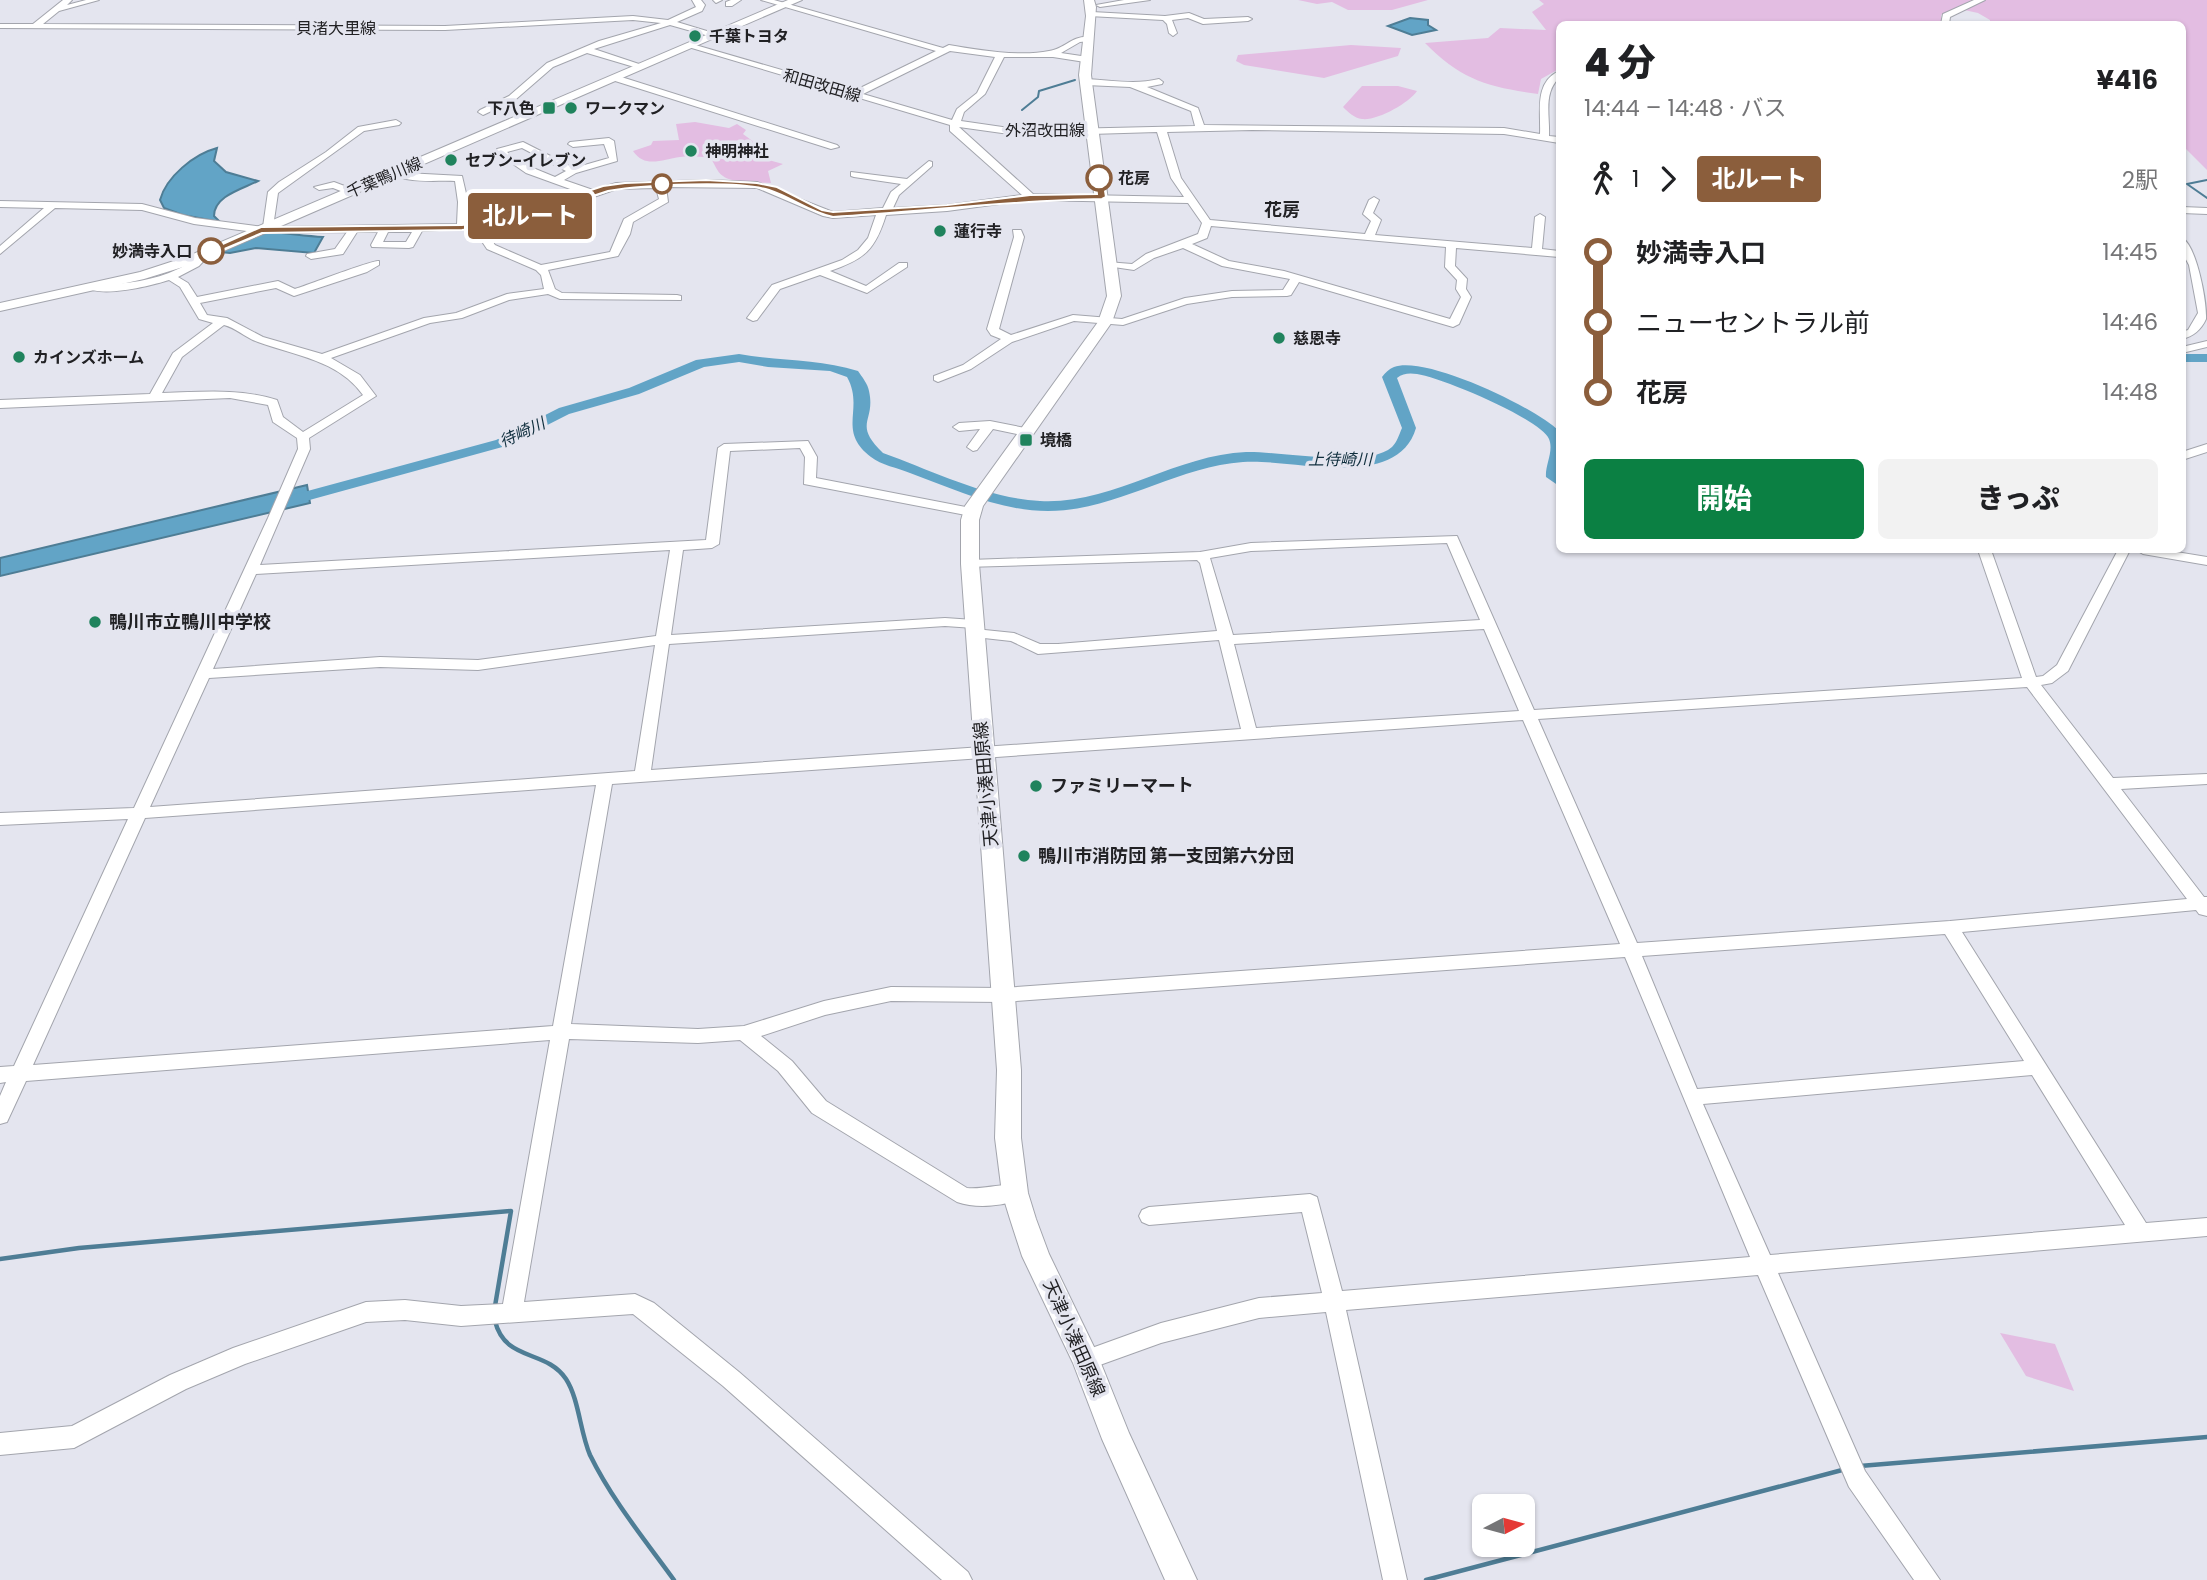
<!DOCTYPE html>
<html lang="ja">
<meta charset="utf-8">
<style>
body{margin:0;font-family:Poppins,"Noto Sans JP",sans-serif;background:#f2f2f2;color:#202124;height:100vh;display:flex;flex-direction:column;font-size:26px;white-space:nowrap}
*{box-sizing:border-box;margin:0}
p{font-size:23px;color:#757577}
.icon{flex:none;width:38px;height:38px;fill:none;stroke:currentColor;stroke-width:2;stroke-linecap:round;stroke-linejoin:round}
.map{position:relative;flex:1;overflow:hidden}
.drawer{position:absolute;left:1556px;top:21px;width:630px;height:532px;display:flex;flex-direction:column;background:#fff;border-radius:10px;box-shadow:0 2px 5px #0004}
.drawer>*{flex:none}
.badge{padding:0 14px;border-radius:5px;font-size:24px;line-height:46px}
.needle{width:46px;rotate:84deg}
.tools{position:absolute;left:1472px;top:1494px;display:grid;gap:14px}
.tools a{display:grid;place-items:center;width:63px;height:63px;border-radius:10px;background:#fff;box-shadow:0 2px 5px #0004;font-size:35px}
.map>.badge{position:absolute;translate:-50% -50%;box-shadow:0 0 0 4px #fff}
.legs{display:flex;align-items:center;gap:10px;height:77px;padding:0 28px;font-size:23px}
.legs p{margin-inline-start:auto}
.headline{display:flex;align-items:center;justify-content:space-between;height:119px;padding:0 28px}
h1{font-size:38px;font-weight:800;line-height:52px}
.primary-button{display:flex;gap:14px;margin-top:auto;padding:14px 28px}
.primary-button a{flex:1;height:80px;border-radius:10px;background:#0b8043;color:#fff;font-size:28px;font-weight:800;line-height:80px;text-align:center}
.primary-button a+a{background:#f2f2f2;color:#202124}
ul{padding:0 28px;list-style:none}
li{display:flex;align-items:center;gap:24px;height:70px;font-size:26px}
li i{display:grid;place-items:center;width:10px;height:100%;margin:0 9px;background:currentColor}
li i::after{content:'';width:18px;height:18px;margin:-9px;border:5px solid;border-radius:50%;background:#fff}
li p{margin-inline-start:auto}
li:first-child i{background:linear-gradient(#0000 50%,currentColor 0)}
li:last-child i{background:linear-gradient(currentColor 50%,#0000 0)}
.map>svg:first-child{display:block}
</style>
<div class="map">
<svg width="2207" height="1580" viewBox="0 0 2207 1580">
<rect width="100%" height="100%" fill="#e4e5ef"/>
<path fill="#e3bde2" d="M 1298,0 L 1428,0 L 1392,10 L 1348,10 L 1332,2 L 1317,4 Z
M 1539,0 L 2207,0 L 2207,170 L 2182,145 L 2182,24 L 1990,24 L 1990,20 L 1978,13 L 1955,8 L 1941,15 L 1942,24 L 1559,24 L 1559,69 L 1541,79 L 1538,94 C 1488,87 1461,80 1425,43 L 1488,38 L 1500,28 L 1546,30 L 1532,12 L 1544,4 Z
M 1351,45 L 1401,48 L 1398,56 L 1324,78 L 1244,65 L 1236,61 L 1238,55 Z
M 1362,86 L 1398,86 L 1417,91 C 1409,103 1377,121 1362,119 C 1354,118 1348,112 1343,107 Z
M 695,122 L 729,128 L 737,124 L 746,130 L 743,134 L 762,148 L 746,159 L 765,159 L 783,164 L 768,171 L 771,183 C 758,182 733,184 723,176 C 716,172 715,162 709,157 C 700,157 690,156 680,157 C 663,159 645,169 633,151 L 651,145 L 653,141 L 679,140 L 676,124 Z
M 2000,1333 L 2055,1344 L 2074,1391 L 2026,1376 Z"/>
<path fill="#62a4c6" stroke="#4e7d95" stroke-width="2" d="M 1410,18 L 1428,20 L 1428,25 L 1436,30 L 1412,35 L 1388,26 Z
M 217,148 L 214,161 L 226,172 L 258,181 C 242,189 214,196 214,216 L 220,222 L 183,215 L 164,208 L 160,200 C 166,177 194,154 217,148 Z
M 267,232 C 286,233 304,236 323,237 L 314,253 L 256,248 L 230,253 L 220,252 Z
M 307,485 L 310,503 L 0,576 L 0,558 Z"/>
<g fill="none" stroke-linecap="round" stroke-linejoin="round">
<path stroke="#4e7d95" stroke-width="2" d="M 1022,110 L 1038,97 L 1039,91 L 1075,80
M 2207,180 L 2187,184 L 2207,198"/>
<path stroke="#4e7d95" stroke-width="4.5" d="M 0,1259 L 79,1248 L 511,1211 L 495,1306
M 495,1321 C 505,1362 546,1349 566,1379 C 579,1399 580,1432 590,1455 C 612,1500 645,1540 674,1580
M 1860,1466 L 2207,1437
M 1426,1580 L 1846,1469"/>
<path fill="#62a4c6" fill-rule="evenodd" d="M 739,354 C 779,361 819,359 858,371 C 862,377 868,384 869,391 C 876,422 852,423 883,453 C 933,471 986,498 1040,501 C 1111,505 1175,455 1246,452 C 1280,451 1367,469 1392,447 C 1397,442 1399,435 1402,428 L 1382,377 C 1385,373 1389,369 1394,367 C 1426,355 1536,408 1559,431 L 1559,486 L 1546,477 C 1545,465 1554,451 1549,439 C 1541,419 1440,377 1417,374 C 1410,373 1403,373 1397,378 L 1416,428 C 1397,492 1293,458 1243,462 C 1175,467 1116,511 1048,511 C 999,511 954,489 910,473 C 898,468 881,465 871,457 C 836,430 865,409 847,377 L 830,371 L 768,367 L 739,362 L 704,367 L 639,394 L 569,414 L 506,446 L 284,507 L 276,502 L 278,499 L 496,440 L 559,408 L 629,388 L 696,360 Z
M 2182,354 L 2207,354 L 2207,362 L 2182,362 Z"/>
<g stroke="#a3a5ad" stroke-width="2">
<path id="minor" d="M 63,0 L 72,0 L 67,5 L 86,0 L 99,0 L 59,11 L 43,24 L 445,26 L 633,16 L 668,20 L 696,7 L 692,0 L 701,0 L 705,5 L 702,11 L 677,22 L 720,35 L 716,38 L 670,25 L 594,49 L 645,66 L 641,69 L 587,53 L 553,67 L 515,100 L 483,115 L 478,112 L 480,110 L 509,96 L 547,63 L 599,41 L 661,23 L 633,20 L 445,30 L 0,28 L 0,24 L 33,24 Z
M 713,0 L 722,0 L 716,3 Z
M 731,0 L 741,0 L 732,6 L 726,6 L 726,2 Z
M 761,0 L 774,0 L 943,48 L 949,45 C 978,50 1020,57 1049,51 C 1065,49 1072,35 1090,37 L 1090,41 L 1080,42 L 1061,53 L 1088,57 L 1089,59 L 1085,62 L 1053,57 L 1004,57 L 985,94 L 964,112 L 961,121 L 1024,130 L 1195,126 L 1191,111 L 1130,87 L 1086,85 L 1082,82 L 1086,79 C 1111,80 1135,85 1159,79 L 1163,82 L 1162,84 L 1147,87 L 1198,108 L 1204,125 L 1504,128 L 1540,134 C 1541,111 1534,83 1559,71 L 1559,78 C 1543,93 1550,116 1549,136 L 1559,137 L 1559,143 L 1504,134 L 1252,130 L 1167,132 L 1181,178 L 1210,220 L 1365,234 L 1371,221 L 1363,214 L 1369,200 L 1374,197 L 1379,200 L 1373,213 L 1381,220 L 1375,235 L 1532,248 L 1535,217 L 1540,214 L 1545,217 L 1542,249 L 1559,251 L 1559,257 L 1456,248 L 1455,266 L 1467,279 L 1466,289 L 1471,297 L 1459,324 L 1453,327 L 1299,282 L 1291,295 L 1287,296 L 1232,297 L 1187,304 L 1123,325 L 1074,321 L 1012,342 L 971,369 L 938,382 L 934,380 L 934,376 L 963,365 L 1001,339 L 991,335 L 987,329 L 1014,237 L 1013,230 L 1021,230 L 1024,237 L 999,329 L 1011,335 L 1073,315 L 1122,319 L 1185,298 L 1232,291 L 1283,290 L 1290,279 L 1222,266 L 1183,248 L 1154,258 L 1134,270 L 1107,266 L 1107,262 L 1132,264 L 1146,254 L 1198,234 L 1202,223 L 1188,203 L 1030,200 L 947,211 L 886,215 C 875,250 865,259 830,271 L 866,286 L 899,263 L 907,263 L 907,267 L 867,293 L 820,275 L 780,289 L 757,320 L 753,321 L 747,318 L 772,285 L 842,260 L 858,250 L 868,238 L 876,215 L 833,218 L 823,216 L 757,188 L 666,187 L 668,202 L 633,222 L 630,234 L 618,256 L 548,270 L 555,289 L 562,293 L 677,295 L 681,296 L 681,300 L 560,299 L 548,294 L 509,300 L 462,318 L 430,323 L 331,358 L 360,375 L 376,396 L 309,438 L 310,449 L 260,565 L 706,540 L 718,448 L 724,444 L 808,441 L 817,457 L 816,478 L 976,509 L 976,515 L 971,516 L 804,484 L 805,457 L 800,448 L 730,451 L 719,544 L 712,548 L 683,550 L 671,635 L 945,618 L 974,620 L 981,624 L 974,628 L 945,626 L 669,644 L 651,770 L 1241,729 L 1219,640 L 1038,654 L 1011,641 L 975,637 L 968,633 L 975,629 L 1014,633 L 1040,644 L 1058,644 L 1217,631 L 1200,563 L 1197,560 L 965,567 L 963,564 L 965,561 L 970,560 L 1200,552 L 1251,543 L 1457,536 L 1534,710 L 2022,678 L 1978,550 L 1991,550 L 2036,677 L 2043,676 L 2057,665 L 2118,550 L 2130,550 L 2068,671 L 2052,683 L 2041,685 L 2113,778 L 2207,774 L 2207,784 L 2121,789 L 2204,897 L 2207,897 L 2207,916 L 2199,914 L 2196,910 L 1962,932 L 2146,1223 L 2207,1218 L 2207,1236 L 1778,1273 L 1865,1471 L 1940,1580 L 1914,1580 L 1849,1487 L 1758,1275 L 1346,1310 L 1407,1580 L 1383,1580 L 1326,1312 L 1259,1318 L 1161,1343 L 1086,1370 L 1078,1367 L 1075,1360 L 1078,1353 L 1161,1323 L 1259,1298 L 1322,1293 L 1302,1212 L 1149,1225 L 1142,1222 L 1139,1216 L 1142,1210 L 1149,1207 L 1310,1194 L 1317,1197 L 1342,1291 L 1750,1257 L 1625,957 L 1003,1002 L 891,1001 L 825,1015 L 761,1036 L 792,1061 L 826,1101 L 967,1188 C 985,1190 1006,1181 1022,1187 L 1025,1193 L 1022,1199 C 1002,1206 977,1209 957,1202 L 812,1113 L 778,1071 L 740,1040 L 698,1043 L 569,1039 L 524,1302 L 635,1294 L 654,1303 L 739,1372 L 968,1572 L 972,1580 L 942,1580 L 723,1386 L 633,1314 L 461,1326 L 405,1320 L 366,1322 L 245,1364 L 186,1389 L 74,1448 L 0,1455 L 0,1433 L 72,1426 L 170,1375 L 233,1348 L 366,1302 L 405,1300 L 461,1306 L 503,1304 L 550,1040 L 26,1081 L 7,1122 L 0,1124 L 0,1096 L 6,1082 L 0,1083 L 0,1067 L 14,1066 L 128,819 L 0,825 L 0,813 L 134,808 L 268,518 L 298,449 L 297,438 L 273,422 L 268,405 L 230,398 L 0,408 L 0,400 L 150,394 L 173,353 L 213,323 L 199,319 L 180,287 L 169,280 C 150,286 102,298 85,287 L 90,284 C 119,285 151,282 178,269 C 188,265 195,255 205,251 L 210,254 L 199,266 L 178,277 L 188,283 L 197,297 L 278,281 L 295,289 C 308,285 372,260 379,261 L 379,265 L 367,272 L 294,296 L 276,288 L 200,303 L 207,315 L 227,318 L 263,337 L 322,354 L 424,318 L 456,313 L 507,294 L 544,289 L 541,275 L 536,270 L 487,249 L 473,228 L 422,231 L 413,247 L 409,248 L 372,247 L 371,245 L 378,232 L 357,232 L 343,254 L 311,259 L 306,256 L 307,254 L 335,249 L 347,232 L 261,233 L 194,224 L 142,210 L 55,208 L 0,254 L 0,246 L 44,208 L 0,207 L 0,201 L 142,204 L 195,218 L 263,227 L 268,192 L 279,182 L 326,152 L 358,127 L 396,120 L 401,123 L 399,125 L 364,131 L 278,193 L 273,227 L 457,224 L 458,202 L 455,181 C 435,180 407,184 390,173 L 395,170 L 406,173 L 462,176 L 468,202 L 467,223 L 518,216 L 584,194 L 526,173 L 497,153 L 497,149 L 523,142 L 574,168 L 609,158 L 604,144 L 573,147 L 568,144 L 570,142 L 609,138 L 614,141 L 617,161 L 576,173 L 564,180 L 593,190 L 616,183 L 706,180 L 757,182 L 833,212 L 883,208 L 891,192 L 901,184 L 854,177 L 851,176 L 851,172 L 907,179 L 929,161 L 932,162 L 932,166 L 899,195 L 893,208 L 947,205 L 1022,195 L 950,131 L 950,125 L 685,46 L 692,44 L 854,91 L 936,51 ZM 950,51 L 995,57 L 977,93 L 957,109 L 952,120 L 863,94 ZM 959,127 L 1024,136 L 1157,132 L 1171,178 L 1184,197 L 1033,194 ZM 522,148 L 566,171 L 555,177 L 521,163 L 507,152 ZM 656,188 L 659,199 L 624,219 L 610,252 L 541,265 L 495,245 L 483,227 L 524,221 L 617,189 ZM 1211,226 L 1446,247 L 1445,267 L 1457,280 L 1456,289 L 1461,297 L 1450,319 L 1284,271 L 1229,261 L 1192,244 L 1207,238 ZM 388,232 L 412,232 L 406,242 L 383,242 ZM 224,325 C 236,328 246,338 258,342 C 296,356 338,360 363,395 L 303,432 L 283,417 L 277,400 C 239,388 202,392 162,393 L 182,357 ZM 1447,543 L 1480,620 L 1233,635 L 1210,558 L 1251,551 ZM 670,550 L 656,636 L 478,660 L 380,657 L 213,669 L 256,574 ZM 1484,629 L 1519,711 L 1256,728 L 1234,644 ZM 655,645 L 635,771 L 150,807 L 209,678 L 380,667 L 478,670 ZM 2027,687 L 2187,899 L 1950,921 L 1637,943 L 1538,719 ZM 1523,720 L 1620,944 L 1003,988 L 891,987 L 824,1001 L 744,1026 L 698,1029 L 571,1024 L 612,784 ZM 596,785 L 553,1026 L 33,1065 L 145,818 ZM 1945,934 L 2024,1061 L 1697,1089 L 1642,956 ZM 2032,1075 L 2125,1225 L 1770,1255 L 1703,1104 Z
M 1124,0 L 1150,0 L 1100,7 L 1096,5 Z
M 1974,0 L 1985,0 L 1950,17 L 1949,24 L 1941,24 L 1943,14 Z
M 1092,12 L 1165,16 L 1189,13 L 1204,19 L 1248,17 L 1252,19 L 1248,21 L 1203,24 L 1188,18 L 1172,20 L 1177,33 L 1173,36 L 1169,33 L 1167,24 L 1163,20 L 1089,16 L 1089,12 Z
M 615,75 L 837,145 L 839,147 L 831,149 L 612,80 L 611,78 Z
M 334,182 L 355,190 L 356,192 L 351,195 L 333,188 L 319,190 L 314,187 Z
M 2182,207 L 2207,208 L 2207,214 L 2182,213 Z
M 2182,238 C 2197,246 2207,303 2206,319 C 2201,330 2194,336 2182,339 L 2182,332 L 2188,330 L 2198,313 L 2189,265 L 2182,252 Z
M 2207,341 L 2207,347 L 2182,353 L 2182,347 Z
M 990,421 L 1030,429 L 1032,432 L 1026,436 L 993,429 L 977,450 L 973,451 L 967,447 L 980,429 L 959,431 L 953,427 L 959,423 Z
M 2207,444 L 2207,452 L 2182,460 L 2182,452 Z
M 2136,550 L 2164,550 L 2207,557 L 2207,565 L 2143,554 Z"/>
</g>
<g stroke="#a3a5ad" stroke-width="2">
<path id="major" d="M 788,0 L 802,0 L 196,263 L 144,279 L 0,311 L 0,303 L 140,272 L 186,257 Z
M 1084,0 L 1094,0 L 1096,7 L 1091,75 L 1121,296 L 1112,322 L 983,506 L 979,520 L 979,564 L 1021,1070 L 1021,1138 L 1028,1193 L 1036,1219 L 1049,1254 L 1096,1351 L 1129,1433 L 1197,1580 L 1165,1580 L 1102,1439 L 1073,1363 L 1022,1256 L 1010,1219 L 1002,1193 L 995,1138 L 997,1070 L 961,564 L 961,520 L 965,506 L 1098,322 L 1107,296 L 1079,75 L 1086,16 Z"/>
</g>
<use href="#minor" fill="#fff" fill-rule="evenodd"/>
<use href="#major" fill="#fff" fill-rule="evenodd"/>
</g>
<path fill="#8b5e3c" stroke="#fff" stroke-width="2" d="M 1099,175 L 1103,178 L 1106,197 L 1102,199 C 1012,200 922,212 833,217 C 809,212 791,197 769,190 C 735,180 644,185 608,191 L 505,225 L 462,230 L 262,233 L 215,253 L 207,251 L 261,227 L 462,225 L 504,219 L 603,186 L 625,183 L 706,180 L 757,183 L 777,187 L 822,210 L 833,212 L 947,205 L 1030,195 L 1097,194 L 1095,178 Z"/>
<g fill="#20835d" stroke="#e4e5ef" stroke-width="2.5">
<circle cx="695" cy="36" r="7"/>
<rect x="542" y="101" width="14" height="14" rx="3.5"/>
<circle cx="571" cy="108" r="7"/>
<circle cx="691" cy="151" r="7"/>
<circle cx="451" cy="160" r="7"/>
<circle cx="940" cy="231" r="7"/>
<circle cx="1279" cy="338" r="7"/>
<circle cx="19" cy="357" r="7"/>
<rect x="1019" y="433" width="14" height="14" rx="3.5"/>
<circle cx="95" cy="622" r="7"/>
<circle cx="1036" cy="786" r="7"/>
<circle cx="1024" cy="856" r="7"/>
</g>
<g fill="#fff" stroke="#8b5e3c" stroke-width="3.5">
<circle cx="1099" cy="178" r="12"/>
<circle cx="662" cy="184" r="9"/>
<circle cx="211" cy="251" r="12"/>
</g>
<g text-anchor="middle" stroke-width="7" stroke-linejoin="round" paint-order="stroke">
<g font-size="16" fill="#212124" stroke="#e4e5ef">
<text x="336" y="34">貝渚大里線</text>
<text transform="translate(822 85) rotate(16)" y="6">和田改田線</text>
<text x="1045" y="136">外沼改田線</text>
<text transform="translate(384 177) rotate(-23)" y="6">千葉鴨川線</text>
</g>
<g font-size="16" font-weight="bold" fill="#212124" stroke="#e4e5ef" text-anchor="start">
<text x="709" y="42">千葉トヨタ</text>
<text x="535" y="114" text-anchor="end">下八色</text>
<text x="585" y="114">ワークマン</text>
<text x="705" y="157">神明神社</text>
<text x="465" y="166">セブン-イレブン</text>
<text x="954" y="237">蓮行寺</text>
<text x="1293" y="344">慈恩寺</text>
<text x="33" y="363">カインズホーム</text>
<text x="1040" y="446">境橋</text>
</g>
<g font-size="16" font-weight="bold" fill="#212124" stroke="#e4e5ef" text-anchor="start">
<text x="1118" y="184">花房</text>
<text x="192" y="257" text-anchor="end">妙満寺入口</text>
</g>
<g font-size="16" font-style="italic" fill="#0f2e3d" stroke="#e4e5ef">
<text transform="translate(522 432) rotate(-25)" y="6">待崎川</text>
<text x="1340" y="465">上待崎川</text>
</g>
<g font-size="18" font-weight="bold" fill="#212124" stroke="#e4e5ef">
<text x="1282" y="216">花房</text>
</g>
<g font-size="18" font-weight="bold" fill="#212124" stroke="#e4e5ef" text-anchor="start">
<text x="109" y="628">鴨川市立鴨川中学校</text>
<text x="1050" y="792">ファミリーマート</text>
<text x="1038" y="862">鴨川市消防団 第一支団第六分団</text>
</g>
<g font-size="18" fill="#212124" stroke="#e4e5ef">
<text transform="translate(986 784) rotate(-95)" y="6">天津小湊田原線</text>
<text transform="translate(1074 1338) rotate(66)" y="6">天津小湊田原線</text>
</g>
</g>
</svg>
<div class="tools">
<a><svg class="needle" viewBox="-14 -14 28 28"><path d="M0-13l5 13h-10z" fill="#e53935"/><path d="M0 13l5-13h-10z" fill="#757577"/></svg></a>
</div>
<b class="badge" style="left:530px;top:216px;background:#8b5e3c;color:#fff">北ルート</b>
<section class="drawer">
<div class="headline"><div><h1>4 分</h1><p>14:44 – 14:48 · バス</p></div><b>¥416</b></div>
<div class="legs"><svg class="icon" aria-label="walk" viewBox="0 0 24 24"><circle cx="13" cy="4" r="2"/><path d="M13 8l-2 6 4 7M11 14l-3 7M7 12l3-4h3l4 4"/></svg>1<svg class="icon" aria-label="forward" viewBox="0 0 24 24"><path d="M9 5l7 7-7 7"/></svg><b class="badge" style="background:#8b5e3c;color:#fff">北ルート</b><p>2駅</p></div>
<ul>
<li><i style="color:#8b5e3c"></i><b>妙満寺入口</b><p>14:45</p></li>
<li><i style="color:#8b5e3c"></i><span>ニューセントラル前</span><p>14:46</p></li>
<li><i style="color:#8b5e3c"></i><b>花房</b><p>14:48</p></li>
</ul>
<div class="primary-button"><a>開始</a><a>きっぷ</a></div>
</section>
</div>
